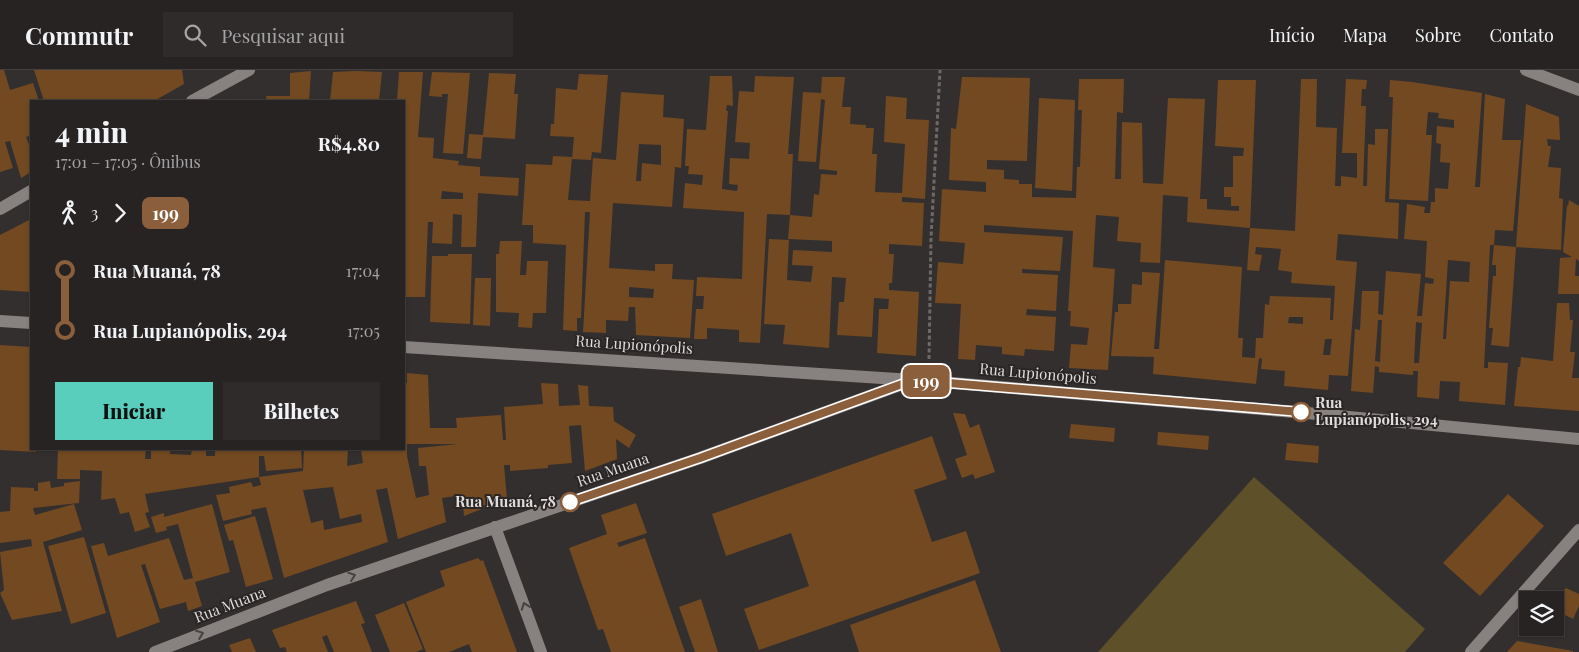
<!DOCTYPE html>
<html lang="pt">
<meta charset="utf-8">
<style>
body{margin:0;font-family:"Playfair Display",serif;background:#2f2b2b;color:#f1f3f6;height:100vh;display:flex;flex-direction:column;font-size:19px;white-space:nowrap}
*{box-sizing:border-box;margin:0}
p{font-size:16px;color:#a4a4a6}
.icon{flex:none;width:28px;height:28px;fill:none;stroke:currentColor;stroke-width:2;stroke-linecap:round;stroke-linejoin:round}
.map{position:relative;flex:1;overflow:hidden}
.details{position:absolute;left:30px;top:30px;width:375px;height:350px;display:flex;flex-direction:column;background:#272323;border-radius:0px;box-shadow:0 1px 4px #0004,0 0 0 1px #434041}
.details>*{flex:none}
.badge{padding:0 10px;border-radius:8px;font-size:18px;line-height:32px}
.buttons{position:absolute;left:1519px;top:521px;display:grid;gap:10px}
.buttons a{display:grid;place-items:center;width:45px;height:45px;border-radius:0px;background:#272323;box-shadow:0 1px 4px #0004,0 0 0 1px #434041;font-size:25px}
.map>.badge{position:absolute;translate:-50% -50%;box-shadow:0 0 0 2px #fff}
.legs{display:flex;align-items:center;gap:8px;height:55px;padding:0 25px;font-size:16px}
.legs p{margin-inline-start:auto}
.overview{display:flex;align-items:center;justify-content:space-between;height:85px;padding:0 25px}
h1{font-size:28px;font-weight:800;line-height:38px}
.cta{display:flex;gap:10px;margin-top:auto;padding:10px 25px}
.cta a{flex:1;height:58px;border-radius:0px;background:#5acebd;color:#111;font-size:20px;font-weight:800;line-height:58px;text-align:center}
.cta a+a{background:#2f2b2b;color:#f1f3f6}
ul{padding:0 25px;list-style:none}
li{display:flex;align-items:center;gap:18px;height:60px;font-size:19px}
li i{display:grid;place-items:center;width:8px;height:100%;margin:0 6px;background:currentColor}
li i::after{content:'';width:12px;height:12px;margin:-6px;border:4px solid;border-radius:50%;background:#272323}
li p{margin-inline-start:auto}
li:first-child i{background:linear-gradient(#0000 50%,currentColor 0)}
li:last-child i{background:linear-gradient(currentColor 50%,#0000 0)}
header{display:flex;align-items:center;gap:30px;box-sizing:border-box;height:70px;padding:0 25px;background:#272323;border-bottom:1px solid #434041}
header strong{font-size:24px}
nav{display:flex;gap:28px;margin-inline-start:auto;font-size:18px}
.search{width:350px;height:45px;background:#2f2b2b;display:flex;align-items:center;gap:12px;box-sizing:border-box;padding:0 18px;border-radius:0px;color:#a4a4a6;font-size:19px}
.map>svg:first-child{display:block}
</style>
<header>
<strong>Commutr</strong>
<div class="search"><svg class="icon" aria-label="search" viewBox="0 0 24 24"><circle cx="10" cy="10" r="6"/><path d="M15 15l6 6"/></svg>Pesquisar aqui</div>
<nav><a>Início</a><a>Mapa</a><a>Sobre</a><a>Contato</a></nav>
</header>
<div class="map">
<svg width="1579" height="582" viewBox="0 0 1579 582">
<rect width="100%" height="100%" fill="#342f2f"/>
<path fill="#5e5129" d="M 1254,407 L 1425,559 L 1405,582 L 1098,582 Z"/>
<path fill="#724921" fill-rule="evenodd" d="M 0,0 L 4,0 L 10,20 L 33,13 L 39,31 L 31,31 L 31,65 L 26,67 L 31,80 L 31,102 L 21,108 L 10,71 L 5,72 L 13,98 L 0,102 Z
M 34,0 L 182,0 L 184,14 L 154,31 L 44,31 Z
M 311,1 L 309,31 L 267,31 L 266,26 L 290,26 L 290,3 Z
M 356,1 L 382,2 L 379,31 L 330,31 L 333,2 Z
M 399,2 L 423,2 L 418,67 L 434,68 L 433,88 L 459,91 L 458,95 L 480,97 L 480,106 L 519,108 L 518,126 L 478,123 L 476,177 L 461,177 L 462,145 L 453,144 L 452,174 L 432,173 L 433,152 L 428,152 L 425,227 L 404,227 L 404,31 L 397,31 ZM 442,121 L 463,123 L 463,129 L 441,129 Z
M 432,2 L 470,3 L 463,84 L 443,83 L 448,24 L 442,24 L 442,27 L 429,26 Z
M 489,3 L 516,4 L 514,24 L 518,24 L 515,69 L 483,67 L 481,89 L 467,88 L 469,64 L 483,65 Z
M 579,4 L 608,5 L 601,83 L 592,82 L 591,90 L 572,89 L 574,67 L 550,66 L 551,54 L 554,54 L 556,18 L 577,20 Z
M 710,6 L 732,6 L 733,36 L 727,35 L 726,41 L 728,41 L 722,119 L 737,121 L 738,115 L 729,114 L 730,88 L 749,89 L 750,73 L 735,72 L 739,21 L 754,22 L 755,6 L 794,7 L 788,84 L 793,84 L 790,145 L 767,144 L 760,273 L 739,272 L 739,260 L 707,258 L 707,269 L 694,269 L 696,239 L 703,239 L 704,226 L 696,226 L 697,207 L 742,209 L 744,142 L 683,138 L 685,113 L 702,115 L 703,105 L 688,104 L 689,96 L 685,96 L 687,59 L 706,60 Z
M 822,7 L 845,7 L 842,37 L 851,37 L 850,54 L 866,55 L 866,58 L 874,58 L 872,84 L 877,84 L 875,122 L 902,123 L 905,74 L 884,72 L 886,26 L 907,28 L 906,49 L 929,50 L 925,129 L 902,127 L 902,132 L 924,133 L 922,176 L 889,174 L 889,184 L 894,184 L 892,213 L 889,213 L 889,220 L 919,222 L 916,286 L 877,283 L 879,239 L 888,239 L 889,229 L 874,228 L 872,267 L 837,265 L 839,232 L 844,232 L 846,208 L 832,207 L 829,278 L 783,274 L 785,255 L 764,254 L 769,169 L 789,170 L 787,210 L 811,212 L 813,196 L 792,195 L 793,180 L 832,182 L 832,171 L 788,169 L 790,145 L 812,147 L 814,124 L 819,125 L 821,104 L 837,105 L 837,101 L 819,99 L 825,30 L 821,29 L 816,92 L 798,91 L 803,22 L 821,23 Z
M 962,7 L 1030,8 L 1027,91 L 987,90 L 987,99 L 1004,100 L 1004,109 L 1019,110 L 1019,114 L 1032,114 L 1032,127 L 1076,128 L 1077,97 L 1080,97 L 1082,40 L 1078,40 L 1079,9 L 1124,9 L 1123,43 L 1117,42 L 1115,109 L 1121,109 L 1122,52 L 1142,53 L 1143,113 L 1163,114 L 1168,28 L 1205,29 L 1200,129 L 1207,129 L 1207,139 L 1239,141 L 1239,136 L 1231,136 L 1231,127 L 1224,127 L 1224,117 L 1233,117 L 1233,86 L 1243,86 L 1244,78 L 1215,76 L 1218,10 L 1256,10 L 1250,158 L 1187,152 L 1188,127 L 1163,125 L 1160,193 L 1140,192 L 1141,173 L 1117,171 L 1119,147 L 1096,145 L 1093,197 L 1115,199 L 1108,300 L 1069,298 L 1071,274 L 1087,275 L 1089,258 L 1070,256 L 1071,241 L 1068,241 L 1073,161 L 984,155 L 984,162 L 1063,167 L 1060,201 L 1022,199 L 1022,203 L 1058,205 L 1056,241 L 1027,239 L 1026,245 L 1056,247 L 1054,281 L 1025,279 L 1024,286 L 1002,284 L 1002,277 L 976,275 L 975,290 L 958,289 L 961,234 L 935,233 L 938,192 L 963,194 L 965,173 L 939,171 L 942,119 L 986,122 L 986,112 L 949,110 L 951,58 L 956,59 Z
M 1301,9 L 1317,9 L 1316,57 L 1337,58 L 1335,116 L 1341,116 L 1341,106 L 1357,108 L 1357,83 L 1342,83 L 1346,9 L 1367,10 L 1366,19 L 1362,19 L 1361,36 L 1366,36 L 1363,116 L 1367,116 L 1368,74 L 1375,75 L 1375,59 L 1388,59 L 1385,132 L 1399,133 L 1398,169 L 1338,164 L 1336,190 L 1357,192 L 1348,306 L 1329,305 L 1328,320 L 1284,316 L 1285,301 L 1261,299 L 1262,289 L 1259,288 L 1256,314 L 1153,304 L 1154,287 L 1111,286 L 1115,242 L 1118,242 L 1118,234 L 1131,234 L 1132,214 L 1142,215 L 1142,202 L 1160,203 L 1154,279 L 1159,279 L 1165,190 L 1242,197 L 1238,268 L 1243,268 L 1242,287 L 1255,288 L 1256,268 L 1263,268 L 1265,234 L 1269,235 L 1270,226 L 1331,228 L 1330,250 L 1333,250 L 1335,216 L 1291,213 L 1292,202 L 1278,200 L 1281,179 L 1256,177 L 1255,184 L 1262,185 L 1259,201 L 1247,200 L 1250,158 L 1295,161 ZM 1289,247 L 1303,247 L 1303,254 L 1288,253 ZM 1325,269 L 1332,269 L 1330,285 L 1323,285 Z
M 1390,10 L 1412,12 L 1482,23 L 1475,117 L 1480,117 L 1485,24 L 1505,29 L 1502,70 L 1521,70 L 1513,161 L 1495,160 L 1494,175 L 1490,175 L 1484,298 L 1488,298 L 1488,292 L 1508,293 L 1505,335 L 1459,331 L 1460,312 L 1440,311 L 1439,329 L 1417,327 L 1418,301 L 1413,301 L 1413,305 L 1379,302 L 1379,297 L 1375,296 L 1373,323 L 1351,321 L 1355,259 L 1360,260 L 1362,221 L 1379,221 L 1378,244 L 1383,245 L 1386,201 L 1421,204 L 1417,246 L 1422,246 L 1425,213 L 1433,214 L 1434,209 L 1425,207 L 1427,171 L 1404,169 L 1407,134 L 1425,137 L 1424,143 L 1430,143 L 1431,132 L 1435,132 L 1435,118 L 1448,119 L 1450,93 L 1440,92 L 1441,74 L 1436,73 L 1437,56 L 1454,58 L 1454,50 L 1438,48 L 1439,43 L 1428,42 L 1426,65 L 1432,65 L 1428,131 L 1389,129 L 1393,27 L 1389,27 ZM 1448,190 L 1470,192 L 1469,212 L 1450,211 L 1446,269 L 1443,269 ZM 1378,250 L 1382,250 L 1380,292 L 1375,291 ZM 1416,252 L 1422,253 L 1419,293 L 1414,293 Z
M 621,22 L 664,25 L 663,47 L 684,49 L 681,98 L 675,97 L 672,137 L 613,133 L 609,198 L 655,201 L 655,194 L 673,194 L 672,209 L 694,210 L 690,268 L 636,265 L 635,237 L 629,237 L 628,251 L 606,250 L 606,263 L 583,262 L 590,142 L 585,142 L 581,248 L 577,248 L 577,261 L 563,260 L 566,175 L 533,173 L 533,155 L 522,155 L 526,94 L 552,95 L 553,86 L 572,87 L 568,130 L 590,131 L 593,88 L 616,90 ZM 639,74 L 661,75 L 661,95 L 642,93 L 641,111 L 636,111 ZM 629,217 L 654,219 L 653,228 L 629,227 Z
M 1039,28 L 1075,30 L 1072,121 L 1035,118 Z
M 1526,34 L 1559,47 L 1560,70 L 1547,69 L 1548,76 L 1551,76 L 1548,97 L 1561,98 L 1559,128 L 1563,129 L 1561,180 L 1516,177 Z
M 1569,130 L 1579,136 L 1579,191 L 1576,189 L 1575,206 L 1579,206 L 1579,224 L 1558,224 L 1560,188 L 1572,187 L 1563,182 L 1567,135 L 1568,136 Z
M 31,149 L 31,222 L 0,220 L 0,165 Z
M 500,171 L 522,171 L 520,205 L 526,205 L 527,191 L 548,191 L 546,243 L 533,243 L 532,258 L 518,257 L 519,243 L 496,242 L 496,184 L 499,184 Z
M 1494,175 L 1516,177 L 1509,277 L 1491,275 L 1493,258 L 1489,258 L 1493,206 L 1496,206 L 1496,195 L 1492,195 Z
M 448,184 L 472,184 L 470,254 L 430,252 L 432,186 L 448,186 Z
M 475,208 L 491,208 L 490,256 L 473,255 Z
M 1557,233 L 1569,233 L 1570,250 L 1573,250 L 1570,282 L 1575,282 L 1572,308 L 1579,308 L 1579,341 L 1514,336 L 1518,297 L 1520,297 L 1521,287 L 1553,291 Z
M 0,275 L 31,277 L 31,379 L 36,379 L 36,382 L 0,380 Z
M 407,303 L 428,305 L 430,358 L 457,358 L 456,348 L 501,345 L 503,370 L 506,370 L 504,337 L 543,334 L 541,313 L 558,314 L 559,336 L 580,335 L 578,315 L 588,316 L 589,336 L 613,337 L 614,351 L 636,365 L 629,378 L 616,369 L 617,389 L 585,401 L 581,355 L 569,356 L 572,393 L 548,395 L 548,398 L 510,401 L 510,395 L 504,395 L 507,429 L 464,446 L 462,425 L 442,428 L 446,452 L 398,469 L 387,418 L 376,420 L 388,472 L 284,508 L 266,437 L 251,440 L 252,444 L 223,451 L 216,425 L 230,423 L 229,417 L 251,412 L 253,417 L 261,415 L 259,407 L 303,401 L 304,379 L 348,379 L 347,396 L 363,393 L 361,379 L 404,379 L 404,313 L 407,313 ZM 407,374 L 458,374 L 418,378 L 419,396 L 426,396 L 429,425 L 416,428 L 407,386 ZM 333,417 L 340,449 L 361,444 L 362,452 L 324,460 L 323,450 L 311,453 L 303,420 Z
M 953,343 L 965,344 L 970,358 L 979,354 L 995,402 L 975,409 L 973,404 L 962,408 L 955,389 L 967,385 Z
M 1071,354 L 1115,358 L 1114,372 L 1069,368 Z
M 1158,362 L 1209,366 L 1208,380 L 1157,375 Z
M 932,366 L 947,409 L 914,420 L 932,472 L 966,461 L 980,503 L 759,580 L 744,539 L 809,516 L 791,463 L 726,486 L 712,444 Z
M 1287,373 L 1319,376 L 1318,393 L 1285,390 Z
M 58,379 L 146,379 L 145,389 L 151,389 L 151,379 L 170,379 L 170,384 L 191,385 L 192,379 L 206,379 L 206,386 L 215,386 L 215,379 L 301,379 L 302,398 L 266,401 L 264,386 L 259,386 L 259,407 L 145,424 L 149,442 L 145,443 L 150,457 L 135,462 L 129,442 L 120,444 L 115,428 L 101,430 L 102,401 L 80,400 L 80,409 L 57,409 Z
M 50,411 L 51,418 L 64,416 L 64,413 L 80,411 L 79,433 L 33,438 L 35,445 L 74,434 L 82,460 L 43,472 L 62,541 L 12,550 L 0,523 L 4,520 L 0,482 L 32,476 L 31,469 L 0,473 L 0,442 L 10,441 L 11,417 L 34,418 L 34,421 L 38,421 L 38,413 Z
M 1508,424 L 1544,456 L 1480,526 L 1443,493 Z
M 636,433 L 647,463 L 617,473 L 619,477 L 645,468 L 685,582 L 611,582 L 603,559 L 598,560 L 569,478 L 607,464 L 601,445 Z
M 212,434 L 230,502 L 195,512 L 202,536 L 188,541 L 186,532 L 160,539 L 145,494 L 141,495 L 160,552 L 117,568 L 91,476 L 104,473 L 108,486 L 169,468 L 184,510 L 193,508 L 178,454 L 166,457 L 167,460 L 156,463 L 151,447 L 164,443 L 164,447 L 175,444 Z
M 255,446 L 273,509 L 246,517 L 233,470 L 229,471 L 224,455 Z
M 84,467 L 106,543 L 71,554 L 48,476 Z
M 478,488 L 481,491 L 483,490 L 517,582 L 472,582 L 469,574 L 449,582 L 426,582 L 406,532 L 445,516 L 440,501 Z
M 975,510 L 1001,582 L 859,582 L 850,555 Z
M 1566,518 L 1579,524 L 1579,536 L 1573,549 L 1555,540 L 1555,530 Z
M 701,529 L 718,582 L 695,582 L 679,537 Z
M 356,531 L 365,553 L 361,554 L 372,582 L 334,582 L 327,565 L 322,567 L 328,582 L 287,582 L 285,577 L 280,578 L 272,560 Z
M 404,533 L 423,579 L 416,582 L 390,582 L 375,545 Z
M 250,568 L 256,582 L 232,582 L 229,575 Z
M 1517,571 L 1573,581 L 1573,582 L 1507,582 Z"/>
<g fill="none" stroke-linecap="round" stroke-linejoin="round">
<path stroke="#6e6969" stroke-width="3" stroke-dasharray="4 2.5" stroke-linecap="butt" d="M 929,289 L 931,168 L 940,0"/>
<path stroke="#878280" stroke-width="12" d="M 1526,0 L 1579,20
M 192,31 L 249,0
M 0,139 L 31,121
M 0,251 L 31,253
M 404,277 L 928,311 L 1307,343 L 1579,369
M 495,457 L 541,582
M 155,582 L 327,515 L 700,388 L 908,312
M 1471,582 L 1579,460"/>
</g>
<defs><path id="oneway-chevron" d="M-2-3.5L2.5 0L-2 3.5" fill="none" stroke-width="1.6" stroke-linecap="round" stroke-linejoin="round" transform="scale(1.25)"/></defs>
<g stroke="#464240">
<use href="#oneway-chevron" transform="translate(352 506) rotate(-19)"/>
<use href="#oneway-chevron" transform="translate(525 536) rotate(-110)"/>
<use href="#oneway-chevron" transform="translate(200 564) rotate(-21)"/>
</g>
<g fill="none" stroke-linecap="round" stroke-linejoin="round">
<g stroke="#fff" stroke-width="11">
<path id="line-1" d="M 570,432 L 700,388 L 913,310 L 1301,342"/>
</g>
<use href="#line-1" stroke="#8b5e3c" stroke-width="8"/>
</g>
<g fill="#fff" stroke="#8b5e3c" stroke-width="2.5">
<circle cx="1301" cy="342" r="9"/>
<circle cx="570" cy="432" r="9"/>
</g>
<g text-anchor="middle" stroke-width="4" stroke-linejoin="round" paint-order="stroke">
<g font-size="15" fill="#dfdcdb" stroke="#2a2625">
<text transform="translate(634 275) rotate(4)" y="5">Rua Lupionópolis</text>
<text transform="translate(1038 304) rotate(5)" y="5">Rua Lupionópolis</text>
<text transform="translate(613 400) rotate(-19)" y="5">Rua Muana</text>
<text transform="translate(230 535) rotate(-21)" y="5">Rua Muana</text>
</g>
<g font-size="15" font-weight="bold" fill="#dfdcdb" stroke="#2a2625" text-anchor="start">
<text x="1315" y="338">Rua<tspan x="1315" dy="17">Lupianópolis, 294</tspan></text>
<text x="556" y="437" text-anchor="end">Rua Muaná, 78</text>
</g>
</g>
</svg>
<div class="buttons">
<a><svg class="icon" aria-label="layers" viewBox="0 0 24 24"><path d="M12 4l9 5-9 5-9-5zM3 14l9 5 9-5"/></svg></a>
</div>
<b class="badge" style="left:926px;top:311px;background:#8b5e3c;color:#fff">199</b>
<section class="details">
<div class="overview"><div><h1>4 min</h1><p>17:01 – 17:05 · Ônibus</p></div><b>R$4.80</b></div>
<div class="legs"><svg class="icon" aria-label="walk" viewBox="0 0 24 24"><circle cx="13" cy="4" r="2"/><path d="M13 8l-2 6 4 7M11 14l-3 7M7 12l3-4h3l4 4"/></svg>3<svg class="icon" aria-label="forward" viewBox="0 0 24 24"><path d="M9 5l7 7-7 7"/></svg><b class="badge" style="background:#8b5e3c;color:#fff">199</b></div>
<ul>
<li><i style="color:#8b5e3c"></i><b>Rua Muaná, 78</b><p>17:04</p></li>
<li><i style="color:#8b5e3c"></i><b>Rua Lupianópolis, 294</b><p>17:05</p></li>
</ul>
<div class="cta"><a>Iniciar</a><a>Bilhetes</a></div>
</section>
</div>
